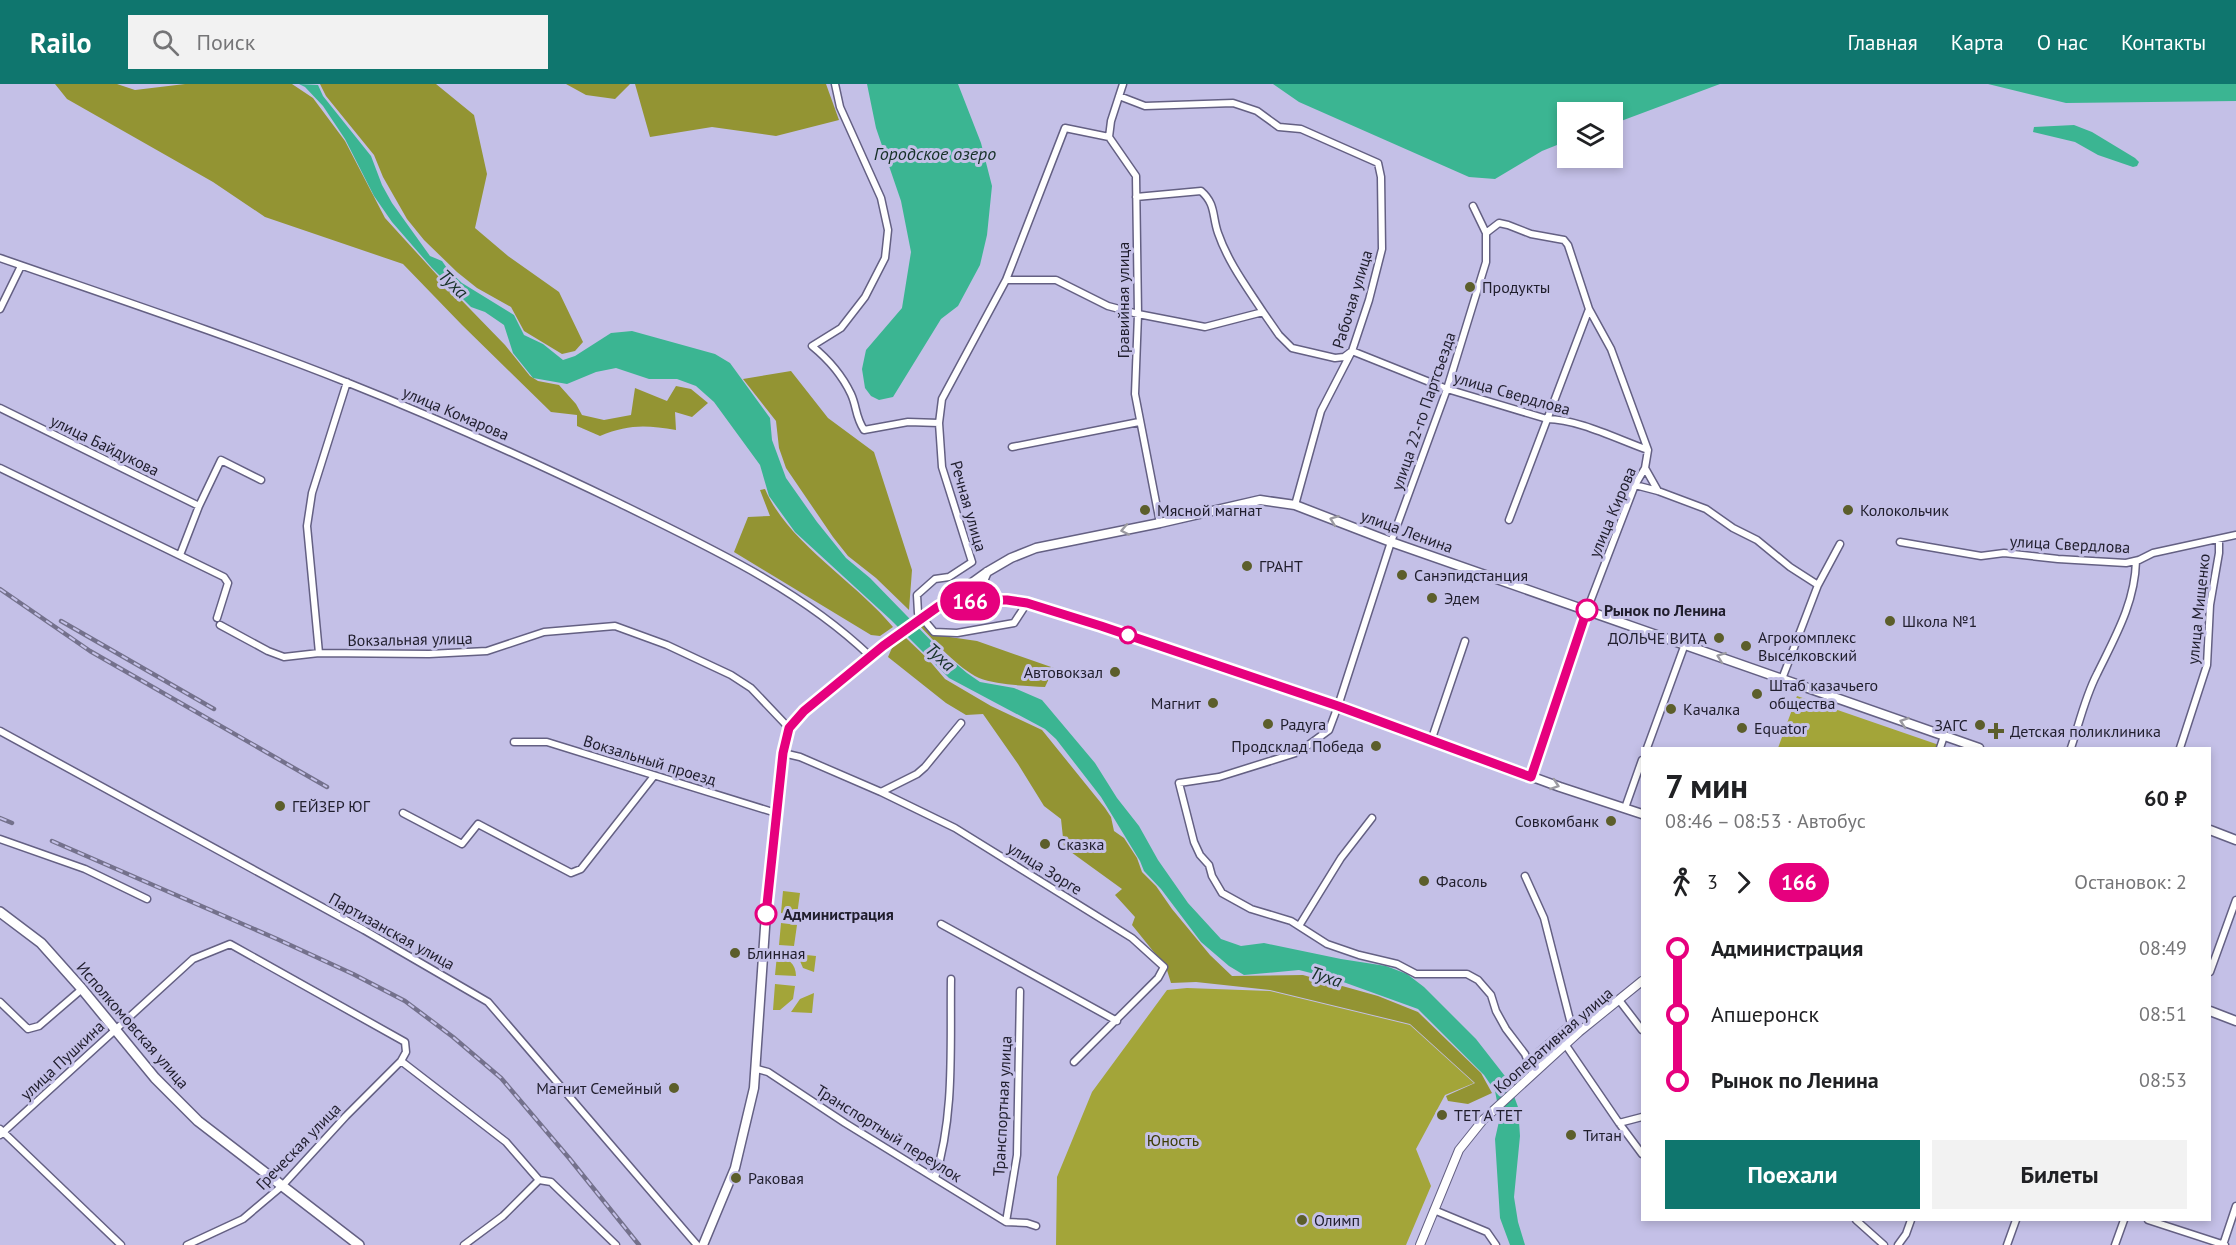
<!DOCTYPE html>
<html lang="ru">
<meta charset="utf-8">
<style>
body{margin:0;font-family:"PT Sans",sans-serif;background:#f2f2f2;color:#202124;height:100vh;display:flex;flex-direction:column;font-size:22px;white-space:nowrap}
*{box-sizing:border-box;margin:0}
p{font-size:20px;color:#757577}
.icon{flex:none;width:33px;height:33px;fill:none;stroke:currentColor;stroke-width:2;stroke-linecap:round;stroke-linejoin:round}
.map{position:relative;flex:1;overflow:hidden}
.details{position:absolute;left:1641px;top:663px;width:570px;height:474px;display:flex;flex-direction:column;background:#fff;border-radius:0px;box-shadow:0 3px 9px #0003}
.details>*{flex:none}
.badge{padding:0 12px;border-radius:20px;font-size:21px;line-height:39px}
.controls{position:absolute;left:1557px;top:18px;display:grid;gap:12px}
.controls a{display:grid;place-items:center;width:66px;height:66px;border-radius:0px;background:#fff;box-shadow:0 3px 9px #0003;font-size:30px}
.map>.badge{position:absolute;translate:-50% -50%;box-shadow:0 0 0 3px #fff}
.legs{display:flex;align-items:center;gap:9px;height:66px;padding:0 24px;font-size:20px}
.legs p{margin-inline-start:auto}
.head{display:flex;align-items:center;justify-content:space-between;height:102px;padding:0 24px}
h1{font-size:33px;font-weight:600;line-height:45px}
.cta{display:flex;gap:12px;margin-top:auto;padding:12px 24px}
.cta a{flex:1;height:69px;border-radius:0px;background:#0f766e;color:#fff;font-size:24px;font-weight:600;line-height:69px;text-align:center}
.cta a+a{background:#f2f2f2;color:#202124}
ul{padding:0 24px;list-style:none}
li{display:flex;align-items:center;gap:21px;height:66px;font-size:22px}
li i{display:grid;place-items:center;width:9px;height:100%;margin:0 8px;background:currentColor}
li i::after{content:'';width:15px;height:15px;margin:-8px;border:4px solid;border-radius:50%;background:#fff}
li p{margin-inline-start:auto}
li:first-child i{background:linear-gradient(#0000 50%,currentColor 0)}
li:last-child i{background:linear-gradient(currentColor 50%,#0000 0)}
header{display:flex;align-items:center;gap:36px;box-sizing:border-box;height:84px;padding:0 30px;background:#0f766e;color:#fff}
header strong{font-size:28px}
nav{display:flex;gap:33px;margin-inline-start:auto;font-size:21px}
.search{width:420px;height:54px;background:#f2f2f2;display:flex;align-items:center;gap:15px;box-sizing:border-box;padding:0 21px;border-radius:0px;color:#757577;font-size:22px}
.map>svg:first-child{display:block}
</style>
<header>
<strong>Railo</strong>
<div class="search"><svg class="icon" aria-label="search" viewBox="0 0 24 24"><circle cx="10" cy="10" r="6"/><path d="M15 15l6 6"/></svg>Поиск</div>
<nav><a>Главная</a><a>Карта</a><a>О нас</a><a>Контакты</a></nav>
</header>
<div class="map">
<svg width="2236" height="1161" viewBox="0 0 2236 1161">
<rect width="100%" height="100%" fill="#c4c0e7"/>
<path fill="#a3a539" d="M 1797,612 L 1939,661 L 1938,664 L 1778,664 Z
M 783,807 L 800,809 L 797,831 L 781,829 Z
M 781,839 L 797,841 L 794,862 L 779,861 Z
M 797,870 L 816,872 L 814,888 L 803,884 Z
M 777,871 C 788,874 796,880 796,892 L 775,891 Z
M 775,900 L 795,902 L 793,915 L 780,926 L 773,926 Z
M 1187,904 L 1270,907 L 1410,941 L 1474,999 L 1445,1011 L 1416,1065 L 1431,1102 L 1406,1161 L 1056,1161 L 1057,1093 L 1092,1008 L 1167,906 Z
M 814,909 L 812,929 L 791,928 L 800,915 Z"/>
<path fill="#939433" d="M 55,0 L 117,0 L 135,6 L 185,0 L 292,0 L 313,14 L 345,57 L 385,134 L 437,191 L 505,261 L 530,292 L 538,297 L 559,301 L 576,320 L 582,331 L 604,336 L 631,331 L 635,304 L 667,317 L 676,302 L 691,305 L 708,319 L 692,333 L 675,328 L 676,346 C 646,341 629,340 600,352 L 577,342 L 577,331 L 551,328 L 462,241 L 403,180 L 265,133 L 213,98 L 67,15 Z
M 320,0 L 436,0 L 474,31 L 487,90 L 475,144 L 508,172 L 559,208 L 583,258 L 575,267 L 562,270 L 524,247 L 511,223 L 477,204 L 457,188 L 424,156 L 407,135 L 383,93 L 374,71 L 326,12 Z
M 566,0 L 630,0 L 615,15 L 586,11 Z
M 635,0 L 826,0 L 839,36 L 776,52 L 712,43 L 650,53 Z
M 791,287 L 828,334 L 874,368 L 912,486 L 909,526 L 876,494 L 848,472 L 833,453 L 786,384 L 779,364 L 776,337 L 743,295 Z
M 765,405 C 788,459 856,498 893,543 L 880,552 L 871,551 L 734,468 L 748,433 L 770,432 L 760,406 Z
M 919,541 L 923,541 L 936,551 L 977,557 L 1054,584 L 1045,603 C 1026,602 997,601 979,594 C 958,584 935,558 919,541 Z
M 906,554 L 928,575 L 945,595 L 991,622 L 1042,646 L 1105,724 L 1111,733 L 1114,747 L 1124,754 L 1137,774 L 1142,788 L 1156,802 L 1172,825 L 1210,871 L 1232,892 L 1303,891 L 1378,912 L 1418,928 L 1481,989 L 1492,1009 L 1468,1020 L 1448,1017 L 1446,1012 L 1475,999 L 1410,940 L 1270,906 L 1196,898 L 1171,899 L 1166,883 L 1132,841 L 1135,833 L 1115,811 L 1122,805 L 1064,763 L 1061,735 L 1044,722 L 1018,680 L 983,630 L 966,631 L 946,619 L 888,573 L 895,557 Z"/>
<path fill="#3bb592" d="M 299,0 L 318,1 L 323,12 L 371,72 L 382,101 L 392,119 L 430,172 L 442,177 L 449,187 L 462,199 L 514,231 L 524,251 L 543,260 L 563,276 L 575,272 L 611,249 L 632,247 L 715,270 L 730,279 L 770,334 L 772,356 L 786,394 L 817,438 L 846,474 L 870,494 L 942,568 L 967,589 L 980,598 L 1014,604 L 1042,616 L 1095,679 L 1117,714 L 1139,742 L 1158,776 L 1188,819 L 1221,855 L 1241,862 L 1264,859 L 1341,875 L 1386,882 L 1407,890 L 1424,903 L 1476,955 L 1508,996 L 1518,1023 L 1520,1052 L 1514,1113 L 1518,1138 L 1525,1161 L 1510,1161 L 1500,1134 L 1495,1055 L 1500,1033 L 1495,1007 L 1484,991 L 1418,925 L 1335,895 L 1299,886 L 1244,891 L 1229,882 L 1201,858 L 1161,805 L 1144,787 L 1140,777 L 1101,713 L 1056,655 L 1045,645 L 949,594 L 891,536 L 795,448 L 769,412 L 760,381 L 714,318 L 696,302 L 677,295 L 649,295 L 616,284 L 596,288 L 567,300 L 533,294 L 513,269 L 504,241 L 485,228 L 471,223 L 432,184 L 392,138 L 374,112 L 345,55 L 323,22 L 305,3 Z
M 867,0 L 958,0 L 981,59 L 992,102 L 987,151 L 980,181 L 958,222 L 941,235 L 893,313 L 879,316 L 871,312 L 865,304 L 862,285 L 866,266 L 902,224 L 911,168 L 901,117 L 876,44 Z
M 1273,0 L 1720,0 L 1613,40 L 1612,28 L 1568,28 L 1567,57 L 1542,67 L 1495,95 L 1469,93 L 1299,18 Z
M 1988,0 L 2236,0 L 2236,17 L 2066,19 Z
M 2074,41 L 2092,48 L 2135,74 L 2139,78 L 2137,82 L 2133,83 L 2098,71 L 2075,58 L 2033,48 L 2034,43 Z"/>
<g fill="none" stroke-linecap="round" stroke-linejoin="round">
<g stroke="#646083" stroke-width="9">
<path id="minor" d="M 835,0 L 840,23 L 881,114 L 888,146 L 885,174 L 865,213 L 841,244 L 812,262 C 828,275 842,291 851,310 C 857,323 855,332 864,346 L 908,338 L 939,339
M 1123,0 L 1111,37 L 1109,53 L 1136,92 L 1138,230 L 1135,310 L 1160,439
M 1119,12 L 1145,22 L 1233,19 L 1257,27 L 1279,43 L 1301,45 L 1378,79 L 1381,93 L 1382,165 L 1369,216 L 1352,267 L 1321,327 L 1295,421
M 1136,113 L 1201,107 C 1216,120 1212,132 1218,149 C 1228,178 1246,202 1263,228
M 1473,122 L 1486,149 L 1486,178 L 1447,305 L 1391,458 L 1338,622 L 1329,646 L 1299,668 L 1219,693 L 1179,699 L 1194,758 L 1200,771 L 1209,781 L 1212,792 L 1222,809 L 1251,825 L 1291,837 L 1327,860 L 1359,871 L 1397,880 L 1416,890 L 1467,890 L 1478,896 L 1491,911 L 1496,927 L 1506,945 L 1525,970 L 1533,990
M 1486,149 L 1499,139 L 1508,141 L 1531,150 L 1564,156 L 1568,161 L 1589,225 L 1611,265 L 1648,366 L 1645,384 L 1635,401 L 1587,526 L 1531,693
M 0,174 C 115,214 232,253 346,298 C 439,335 530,376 619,419 C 706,462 799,504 870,572
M 1006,196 L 1056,196 L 1108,222 L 1138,230 L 1205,243 L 1263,228 L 1279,251 L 1292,264 L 1335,274 L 1344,273 L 1352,267 L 1447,305 L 1547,335 C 1578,335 1619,356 1648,366
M 0,225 L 21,182
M 0,324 L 199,422
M 1012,363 L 1139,338
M 0,384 L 224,493 L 228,499 L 217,534
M 1645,384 L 1658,407
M 1635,401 L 1658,407 L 1706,425 L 1733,444 L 1757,456 L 1790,483 L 1818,501
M 1509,436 L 1589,225
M 1900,458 L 1981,472 L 2004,469 L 2058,475 L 2126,479 L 2139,476 L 2153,469 L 2236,451
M 180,471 L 199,422 L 221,376 L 261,396
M 1027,519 L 1014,539 L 957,549 L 934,548 L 918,529 L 917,511 L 935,495 L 949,493 L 972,478 L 942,383 L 939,339 L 942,315 L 1006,196 L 1065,44 L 1109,53
M 220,541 L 268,567 L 284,573 L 319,569 L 429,570 L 487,567 L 544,548 L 615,542 L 667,561 L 731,591 L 751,604 L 789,644
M 319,569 L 307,442 L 312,409 L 347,298
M 1782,595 L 1818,501 L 1840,460
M 0,647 L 364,846 L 488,918 L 697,1161
M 1431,657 L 1465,557
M 514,658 L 547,658 L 776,729
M 1647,664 L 1685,560
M 1940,664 L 1944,652
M 2071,664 C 2079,640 2085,613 2097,590 C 2115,553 2135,519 2136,477
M 2180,664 L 2207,581 L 2210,521 L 2219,469 L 2219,456
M 783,669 L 800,673 L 881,708 L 955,744 L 1132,854 L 1164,883 L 1158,894 L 1074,978
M 881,708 L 917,690 L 925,683 L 961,639
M 1625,724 L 1642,676
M 403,729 L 462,760 L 478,740 L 571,789 L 581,785 L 654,692
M 0,755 L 85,785 L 147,815
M 1525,792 L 1544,834 L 1571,940 L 1539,968 L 1545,979
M 941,840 L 1117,937
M 1299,842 L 1341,774 L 1372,734
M 2210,888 L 2236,816
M 1619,916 L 1642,946
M 0,918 L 28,945 L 39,942 L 82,905
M 1565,960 L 1619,1039 L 1642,1070
M 401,977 L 506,1058 L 539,1096 L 551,1098 L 616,1161
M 757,985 L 768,988 L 845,1039 L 1006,1138
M 1619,1039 L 1642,1033
M 0,1045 L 121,1161
M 0,1051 L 193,875 L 230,860 L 405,958 L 406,968 L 401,977 L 346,1032 L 282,1102 L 243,1135 L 187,1161
M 935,1094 C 955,1031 950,961 951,895
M 1434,1126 L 1487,1148 L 1496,1161
M 1856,1136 L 1884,1161
M 2148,1136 L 2225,1161
M 1006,1138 L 1017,1071 L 1020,907
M 1006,1138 L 1027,1139 L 1036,1142
M 464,1161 L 503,1132 L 539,1096
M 1898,1161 L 1906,1150 L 1911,1136
M 2007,1161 L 2016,1136
M 2115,1161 L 2124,1136
M 2223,1161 L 2236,1122"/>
</g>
<g stroke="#646083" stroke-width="10">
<path id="tertiary" d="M 1420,1161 L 1459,1066 L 1483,1036 L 1579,948 L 1642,897"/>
</g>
<g stroke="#646083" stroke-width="11">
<path id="secondary" d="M 987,488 C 980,502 981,506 993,516
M 943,521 L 974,516 L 1007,516 L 1027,519 L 1101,542 L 1338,622 L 1560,703 L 1642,730
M 940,522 L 987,488 L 1011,474 L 1036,464 L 1160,439 L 1260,416 L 1295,421 L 1391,458 L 1979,664
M 2210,746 L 2236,756
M 2210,927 L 2236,937
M 703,1161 L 735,1084 L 754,1004 L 766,829 L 783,669 L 789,644 L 804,627 L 887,558"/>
</g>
<g stroke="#646083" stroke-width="12">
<path id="primary" d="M 0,828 L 41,859 L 82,905 L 155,994 L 198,1037 L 359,1161"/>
</g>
<use href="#minor" stroke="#fff" stroke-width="6"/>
<use href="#tertiary" stroke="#fff" stroke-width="8"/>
<use href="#secondary" stroke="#fff" stroke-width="8"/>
<use href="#primary" stroke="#fff" stroke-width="9"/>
<g stroke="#74718c" stroke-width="4.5">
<path id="rail" d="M 0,505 L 90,567 L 327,703
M 61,537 L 214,625
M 0,734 L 12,739
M 52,757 L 277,855 L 353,890 L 405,917 L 453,953 L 501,994 L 569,1074 L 639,1161"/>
</g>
<use href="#rail" stroke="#c4c0e7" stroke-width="2" stroke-dasharray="7" stroke-linecap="butt"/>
<g stroke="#646083" stroke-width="11" stroke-linecap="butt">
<path id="secondary-bridge" d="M 887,558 L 940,522"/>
</g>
<use href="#secondary-bridge" stroke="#fff" stroke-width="8"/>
</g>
<defs><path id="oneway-chevron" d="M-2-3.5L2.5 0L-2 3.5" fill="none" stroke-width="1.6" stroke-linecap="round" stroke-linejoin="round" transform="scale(1.5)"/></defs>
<g stroke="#9b9aa0">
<use href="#oneway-chevron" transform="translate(1334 436) rotate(-159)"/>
<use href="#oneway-chevron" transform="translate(1125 446) rotate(169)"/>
<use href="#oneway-chevron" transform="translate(1721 573) rotate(-160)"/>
<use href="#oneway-chevron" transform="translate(1904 638) rotate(-161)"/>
<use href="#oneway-chevron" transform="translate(1555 701) rotate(19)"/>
</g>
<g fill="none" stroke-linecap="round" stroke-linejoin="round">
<g stroke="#fff" stroke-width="14">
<path id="line-1" d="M 766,830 L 783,669 L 789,644 L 804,627 L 883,562 L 939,522 L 974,516 L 1007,516 L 1027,519 L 1101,542 L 1338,622 L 1531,693 L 1587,526"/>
</g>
<use href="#line-1" stroke="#e6007e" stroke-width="9"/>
</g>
<g fill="#5c5e2b" stroke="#c4c0e7" stroke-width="2">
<circle cx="1470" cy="203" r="6"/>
<circle cx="1145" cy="426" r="6"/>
<circle cx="1848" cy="426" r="6"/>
<circle cx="1247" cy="482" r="6"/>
<circle cx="1402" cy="491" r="6"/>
<circle cx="1432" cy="514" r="6"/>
<circle cx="1890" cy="537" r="6"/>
<circle cx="1719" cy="554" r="6"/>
<circle cx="1746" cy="562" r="6"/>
<circle cx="1115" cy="588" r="6"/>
<circle cx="1757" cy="610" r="6"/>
<circle cx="1213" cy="619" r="6"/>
<circle cx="1671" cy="625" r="6"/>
<circle cx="1268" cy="640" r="6"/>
<circle cx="1980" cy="641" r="6"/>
<circle cx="1742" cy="644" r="6"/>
<path d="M1993 638h6v6h6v6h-6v6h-6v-6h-6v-6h6z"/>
<circle cx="1376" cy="662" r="6"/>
<circle cx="280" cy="722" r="6"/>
<circle cx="1611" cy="737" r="6"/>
<circle cx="1045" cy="760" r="6"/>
<circle cx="1424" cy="797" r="6"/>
<circle cx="735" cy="869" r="6"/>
<circle cx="674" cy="1004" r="6"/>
<circle cx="1442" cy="1031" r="6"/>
<circle cx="1571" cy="1051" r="6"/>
<circle cx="736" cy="1094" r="6"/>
<circle cx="1302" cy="1136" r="6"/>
</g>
<g fill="#fff" stroke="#e6007e" stroke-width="3">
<circle cx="1587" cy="526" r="10"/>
<circle cx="1128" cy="551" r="8"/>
<circle cx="766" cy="830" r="10"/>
</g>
<g text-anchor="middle" stroke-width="6" stroke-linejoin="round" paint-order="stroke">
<g font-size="16" fill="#201e2d" stroke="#c4c0e7" text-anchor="start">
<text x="1482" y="209">Продукты</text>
<text x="1157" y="432">Мясной магнат</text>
<text x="1860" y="432">Колокольчик</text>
<text x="1259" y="488">ГРАНТ</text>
<text x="1414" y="497">Санэпидстанция</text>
<text x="1444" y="520">Эдем</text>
<text x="1902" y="543">Школа №1</text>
<text x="1758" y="559">Агрокомплекс<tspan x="1758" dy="18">Выселковский</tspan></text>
<text x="1707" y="560" text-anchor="end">ДОЛЬЧЕ ВИТА</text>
<text x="1103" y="594" text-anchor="end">Автовокзал</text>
<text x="1769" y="607">Штаб казачьего<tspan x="1769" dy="18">общества</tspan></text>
<text x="1201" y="625" text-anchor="end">Магнит</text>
<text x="1683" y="631">Качалка</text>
<text x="1280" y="646">Радуга</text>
<text x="1968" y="647" text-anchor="end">ЗАГС</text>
<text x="1754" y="650">Equator</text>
<text x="2010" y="653">Детская поликлиника</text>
<text x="1364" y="668" text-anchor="end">Продсклад Победа</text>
<text x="292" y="728">ГЕЙЗЕР ЮГ</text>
<text x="1599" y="743" text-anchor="end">Совкомбанк</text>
<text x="1057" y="766">Сказка</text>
<text x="1436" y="803">Фасоль</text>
<text x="747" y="875">Блинная</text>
<text x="662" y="1010" text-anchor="end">Магнит Семейный</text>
<text x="1454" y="1037">ТЕТ А ТЕТ</text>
<text x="1583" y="1057">Титан</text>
<text x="748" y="1100">Раковая</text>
<text x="1314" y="1142">Олимп</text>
</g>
<g font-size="16" fill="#201e2d" stroke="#c4c0e7">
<text transform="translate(1352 215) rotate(-73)" y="6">Рабочая улица</text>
<text transform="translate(1123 216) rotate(-90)" y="6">Гравийная улица</text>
<text transform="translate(1512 309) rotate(16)" y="6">улица Свердлова</text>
<text transform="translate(1423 327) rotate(-71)" y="6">улица 22-го Партсъезда</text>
<text transform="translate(456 329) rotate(23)" y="6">улица Комарова</text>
<text transform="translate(105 361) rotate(26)" y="6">улица Байдукова</text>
<text transform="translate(969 422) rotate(74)" y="6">Речная улица</text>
<text transform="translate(1612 428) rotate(-67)" y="6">улица Кирова</text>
<text transform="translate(1407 447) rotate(20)" y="6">улица Ленина</text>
<text transform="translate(2070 460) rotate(3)" y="6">улица Свердлова</text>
<text transform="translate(2198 525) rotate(-84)" y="6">улица Мищенко</text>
<text transform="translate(410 555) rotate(-1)" y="6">Вокзальная улица</text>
<text transform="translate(650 676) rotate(17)" y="6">Вокзальный проезд</text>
<text transform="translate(1045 784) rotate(32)" y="6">улица Зорге</text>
<text transform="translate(392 847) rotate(29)" y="6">Партизанская улица</text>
<text transform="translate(133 941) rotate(49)" y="6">Исполкомовская улица</text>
<text transform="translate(1553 956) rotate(-41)" y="6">Кооперативная улица</text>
<text transform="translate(62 976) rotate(-43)" y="6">улица Пушкина</text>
<text transform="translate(1002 1022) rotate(-87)" y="6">Транспортная улица</text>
<text transform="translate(889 1049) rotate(32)" y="6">Транспортный переулок</text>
<text transform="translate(298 1062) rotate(-46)" y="6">Греческая улица</text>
</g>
<g font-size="16" font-weight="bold" fill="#201e2d" stroke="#c4c0e7" text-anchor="start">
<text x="1604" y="532">Рынок по Ленина</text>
<text x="783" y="836">Администрация</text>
</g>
<g font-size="16" fill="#3d3d07" stroke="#c4c0e7">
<text x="1173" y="1062">Юность</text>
</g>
<g font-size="18" font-style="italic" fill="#163027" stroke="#c4c0e7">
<text x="935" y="76">Городское озеро</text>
<text transform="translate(453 200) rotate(44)" y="6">Туха</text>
<text transform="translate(940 573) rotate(42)" y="6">Туха</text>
<text transform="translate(1326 893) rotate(18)" y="6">Туха</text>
</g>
</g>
</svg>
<div class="controls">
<a><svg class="icon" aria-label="layers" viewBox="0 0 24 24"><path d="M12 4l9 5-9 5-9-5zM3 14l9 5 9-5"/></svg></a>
</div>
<b class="badge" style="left:970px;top:517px;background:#e6007e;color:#fff">166</b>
<section class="details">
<div class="head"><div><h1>7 мин</h1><p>08:46 – 08:53 · Автобус</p></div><b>60 ₽</b></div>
<div class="legs"><svg class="icon" aria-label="walk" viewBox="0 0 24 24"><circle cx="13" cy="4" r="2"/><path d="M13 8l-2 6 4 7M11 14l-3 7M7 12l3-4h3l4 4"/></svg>3<svg class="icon" aria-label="forward" viewBox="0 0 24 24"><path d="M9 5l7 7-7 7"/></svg><b class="badge" style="background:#e6007e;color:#fff">166</b><p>Остановок: 2</p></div>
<ul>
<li><i style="color:#e6007e"></i><b>Администрация</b><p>08:49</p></li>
<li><i style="color:#e6007e"></i><span>Апшеронск</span><p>08:51</p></li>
<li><i style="color:#e6007e"></i><b>Рынок по Ленина</b><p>08:53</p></li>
</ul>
<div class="cta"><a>Поехали</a><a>Билеты</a></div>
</section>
</div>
